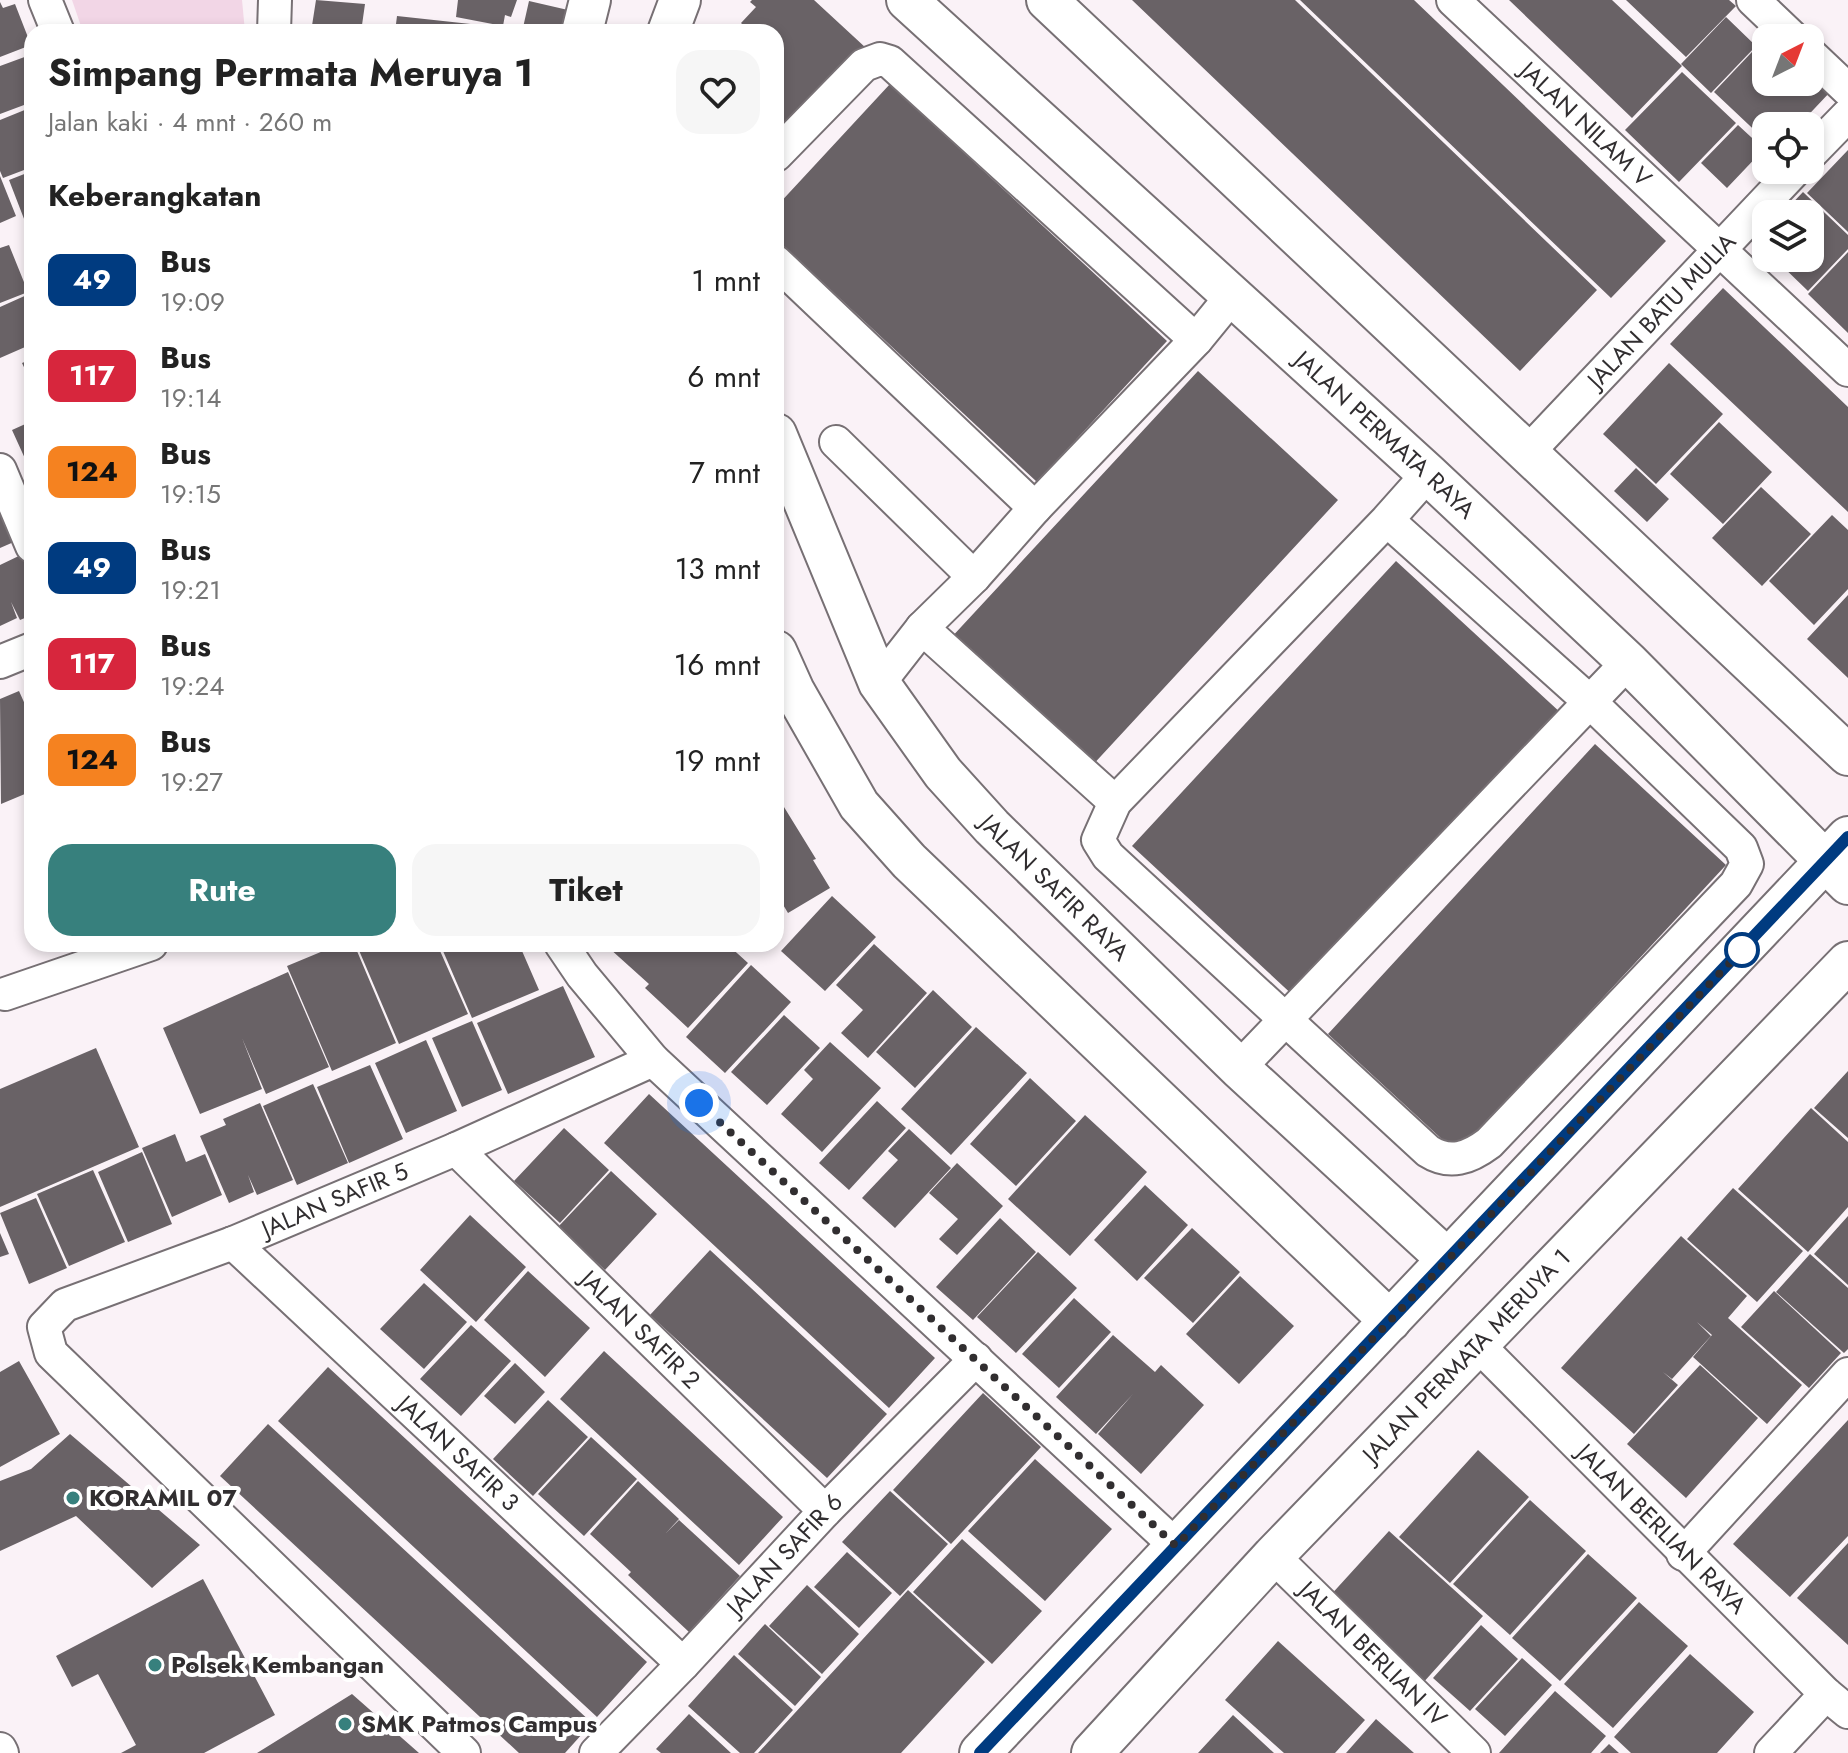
<!DOCTYPE html>
<html lang="id">
<meta charset="utf-8">
<style>
body{margin:0;font-family:Jost,sans-serif;background:#f6f6f6;color:#222;height:100vh;display:flex;flex-direction:column;font-size:30px;white-space:nowrap}
*{box-sizing:border-box;margin:0}
p{font-size:26px;color:#767676}
.icon{flex:none;width:44px;height:44px;fill:none;stroke:currentColor;stroke-width:2;stroke-linecap:round;stroke-linejoin:round}
.map{position:relative;flex:1;overflow:hidden}
.side{position:absolute;left:24px;top:24px;width:760px;height:928px;display:flex;flex-direction:column;background:#fff;border-radius:24px;box-shadow:0 4px 12px #0003}
.side>*{flex:none}
.badge{padding:0 16px;border-radius:12px;font-size:28px;line-height:52px}
.needle{width:52px;rotate:42deg}
.buttons{position:absolute;left:1752px;top:24px;display:grid;gap:16px}
.buttons a{display:grid;place-items:center;width:72px;height:72px;border-radius:16px;background:#fff;box-shadow:0 4px 12px #0003;font-size:40px}
.you{position:absolute;width:40px;height:40px;margin:-20px;border:6px solid #fff;border-radius:50%;background:#1a73e8;box-shadow:0 0 0 12px #1a73e833}
.map>.badge{position:absolute;translate:-50% -50%;box-shadow:0 0 0 4px #fff}
h2{padding:0 24px;font-size:30px;line-height:72px}
.round{display:grid;place-items:center;flex:none;width:84px;height:84px;border-radius:24px;background:#f6f6f6}
.summary{display:flex;align-items:center;justify-content:space-between;height:136px;padding:0 24px}
h1{font-size:38px;font-weight:700;line-height:60px}
.primary-button{display:flex;gap:16px;margin-top:auto;padding:16px 24px}
.primary-button a{flex:1;height:92px;border-radius:24px;background:#37807d;color:#fff;font-size:32px;font-weight:700;line-height:92px;text-align:center}
.primary-button a+a{background:#f6f6f6;color:#222}
ul{padding:0;list-style:none}
li{display:flex;align-items:center;gap:24px;height:96px;padding:0 24px}
li div{flex:1}
li b{display:block;font-size:30px}
li em{font-style:normal}
li .badge{min-width:88px;font-weight:700;text-align:center}
.map>svg:first-child{display:block}
</style>
<div class="map">
<svg width="1848" height="1753" viewBox="0 0 1848 1753">
<rect width="100%" height="100%" fill="#faf2f7"/>
<path fill="#f2d6e6" d="M 72,0 L 242,0 L 245,32 L 83,32 Z"/>
<path fill="#696266" d="M 316,0 L 365,4 L 361,32 L 311,32 Z
M 458,0 L 517,0 L 511,17 L 505,15 L 503,26 L 456,17 Z
M 752,0 L 814,0 L 866,48 L 776,137 L 776,32 L 750,32 L 741,23 L 756,7 L 750,2 Z
M 1132,0 L 1295,0 L 1597,290 L 1520,371 Z
M 1300,0 L 1414,0 L 1666,241 L 1611,298 Z
M 1509,0 L 1612,0 L 1682,66 L 1632,118 Z
M 1626,0 L 1729,0 L 1736,6 L 1686,57 Z
M 529,1 L 568,10 L 563,32 L 522,32 Z
M 0,2 L 3,8 L 15,4 L 31,45 L 0,57 Z
M 397,16 L 489,26 L 488,32 L 395,32 Z
M 1726,17 L 1756,46 L 1711,93 L 1681,64 Z
M 1770,33 L 1775,38 L 1766,38 L 1766,82 L 1810,82 L 1810,71 L 1831,91 L 1798,126 L 1766,126 L 1766,141 L 1714,92 Z
M 30,55 L 32,61 L 32,102 L 0,114 L 0,66 Z
M 1682,72 L 1736,123 L 1679,182 L 1625,130 Z
M 890,84 L 1167,341 L 1037,482 L 776,239 L 776,207 Z
M 32,107 L 32,167 L 3,178 L 0,171 L 0,120 Z
M 1738,125 L 1764,149 L 1727,188 L 1701,163 Z
M 1848,150 L 1848,232 L 1807,193 Z
M 32,171 L 32,221 L 26,224 L 9,180 Z
M 0,176 L 16,216 L 0,223 Z
M 1803,192 L 1848,235 L 1848,249 L 1808,291 L 1774,258 L 1810,258 L 1810,214 L 1782,214 Z
M 1766,231 L 1766,251 L 1756,241 Z
M 9,245 L 28,292 L 0,303 L 0,248 Z
M 1848,252 L 1848,333 L 1808,294 Z
M 1723,288 L 1848,407 L 1848,512 L 1670,344 Z
M 29,294 L 32,301 L 32,344 L 0,358 L 0,307 Z
M 32,359 L 32,384 L 22,363 Z
M 1669,363 L 1723,414 L 1656,484 L 1603,434 Z
M 1198,371 L 1338,500 L 1089,769 L 949,640 Z
M 32,421 L 32,474 L 12,430 Z
M 1719,422 L 1772,472 L 1723,524 L 1670,474 Z
M 1636,468 L 1669,499 L 1647,522 L 1614,491 Z
M 1761,487 L 1811,534 L 1762,586 L 1712,538 Z
M 0,493 L 23,538 L 0,548 Z
M 1832,515 L 1848,530 L 1848,589 L 1814,625 L 1769,581 Z
M 25,553 L 32,568 L 32,615 L 20,620 L 11,602 L 17,618 L 0,626 L 0,565 Z
M 1396,561 L 1562,714 L 1297,999 L 1132,846 Z
M 1848,595 L 1848,678 L 1807,639 Z
M 19,691 L 32,720 L 32,791 L 1,804 L 0,699 Z
M 1595,744 L 1726,865 L 1458,1154 L 1328,1034 Z
M 776,794 L 816,859 L 813,860 L 830,888 L 788,913 L 776,893 Z
M 832,896 L 876,937 L 825,991 L 781,951 Z
M 340,944 L 354,944 L 396,1043 L 332,1071 L 287,966 Z
M 366,944 L 437,944 L 468,1014 L 399,1044 L 358,948 Z
M 440,944 L 519,944 L 539,990 L 472,1018 Z
M 613,944 L 727,944 L 748,963 L 688,1028 L 645,988 L 649,984 L 609,948 Z
M 874,944 L 927,993 L 868,1058 L 841,1033 L 863,1010 L 836,985 Z
M 751,965 L 791,1002 L 725,1073 L 686,1037 Z
M 288,972 L 329,1067 L 266,1094 L 242,1038 L 262,1089 L 200,1114 L 163,1028 Z
M 563,986 L 595,1057 L 508,1094 L 477,1023 Z
M 933,990 L 972,1027 L 915,1088 L 876,1052 Z
M 784,1015 L 820,1048 L 767,1105 L 731,1072 Z
M 472,1021 L 502,1090 L 462,1107 L 432,1038 Z
M 976,1027 L 1027,1073 L 951,1155 L 901,1109 Z
M 426,1040 L 457,1111 L 406,1133 L 375,1063 Z
M 830,1042 L 881,1088 L 822,1152 L 781,1114 L 813,1079 L 804,1070 Z
M 96,1048 L 139,1147 L 0,1207 L 0,1089 Z
M 370,1065 L 403,1139 L 349,1163 L 317,1087 Z
M 1848,1071 L 1848,1138 L 1814,1108 Z
M 1030,1078 L 1076,1121 L 1016,1186 L 970,1144 Z
M 313,1084 L 348,1163 L 297,1185 L 263,1106 Z
M 649,1094 L 935,1358 L 889,1408 L 604,1143 Z
M 877,1101 L 906,1128 L 849,1190 L 819,1163 Z
M 260,1103 L 293,1180 L 257,1195 L 248,1175 L 254,1192 L 229,1203 L 200,1136 L 226,1125 L 223,1119 Z
M 1811,1108 L 1848,1142 L 1848,1207 L 1808,1252 L 1738,1189 Z
M 1085,1115 L 1147,1172 L 1070,1256 L 1008,1199 Z
M 564,1128 L 609,1170 L 560,1223 L 514,1181 Z
M 909,1129 L 951,1168 L 895,1228 L 862,1198 L 898,1160 L 888,1151 Z
M 175,1134 L 186,1162 L 205,1154 L 222,1195 L 172,1217 L 142,1148 Z
M 142,1152 L 172,1224 L 128,1242 L 98,1172 Z
M 957,1163 L 1003,1206 L 957,1255 L 939,1239 L 958,1219 L 929,1193 Z
M 93,1170 L 125,1242 L 69,1266 L 37,1194 Z
M 611,1171 L 657,1214 L 605,1270 L 558,1227 Z
M 1145,1185 L 1188,1225 L 1137,1281 L 1094,1240 Z
M 1733,1188 L 1803,1251 L 1757,1302 L 1687,1239 Z
M 36,1198 L 67,1268 L 29,1284 L 0,1213 Z
M 470,1215 L 526,1267 L 476,1322 L 420,1270 Z
M 1848,1216 L 1848,1285 L 1814,1254 Z
M 1000,1218 L 1036,1252 L 973,1320 L 936,1287 Z
M 1192,1228 L 1240,1272 L 1193,1323 L 1144,1278 Z
M 0,1233 L 9,1254 L 0,1257 Z
M 1681,1236 L 1747,1296 L 1728,1318 L 1802,1385 L 1767,1424 L 1693,1357 L 1712,1335 L 1697,1322 L 1711,1336 L 1672,1379 L 1663,1372 L 1678,1385 L 1634,1434 L 1561,1368 Z
M 710,1250 L 887,1414 L 827,1478 L 650,1315 Z
M 1038,1252 L 1077,1288 L 1016,1353 L 977,1317 Z
M 1810,1254 L 1848,1288 L 1848,1349 L 1844,1353 L 1776,1292 Z
M 528,1271 L 590,1328 L 545,1377 L 484,1320 Z
M 1240,1276 L 1294,1326 L 1239,1384 L 1186,1334 Z
M 424,1283 L 467,1322 L 424,1369 L 380,1329 Z
M 1774,1291 L 1841,1353 L 1809,1388 L 1741,1327 Z
M 1074,1298 L 1111,1332 L 1059,1388 L 1022,1354 Z
M 471,1325 L 511,1361 L 461,1416 L 420,1379 Z
M 1113,1335 L 1155,1372 L 1161,1365 L 1204,1405 L 1141,1474 L 1098,1434 L 1133,1394 L 1096,1434 L 1056,1397 Z
M 604,1351 L 783,1517 L 739,1565 L 560,1399 Z
M 19,1361 L 60,1434 L 0,1467 L 0,1372 Z
M 515,1363 L 545,1392 L 515,1424 L 484,1396 Z
M 1700,1365 L 1758,1418 L 1686,1498 L 1627,1444 Z
M 328,1367 L 647,1662 L 597,1717 L 278,1421 Z
M 983,1393 L 1041,1447 L 951,1544 L 893,1490 Z
M 548,1400 L 588,1437 L 533,1496 L 493,1459 Z
M 1848,1420 L 1848,1536 L 1790,1597 L 1733,1544 Z
M 268,1424 L 592,1723 L 565,1753 L 519,1753 L 220,1476 Z
M 70,1434 L 200,1545 L 152,1588 L 76,1516 L 0,1551 L 0,1481 L 31,1469 Z
M 591,1437 L 637,1479 L 584,1536 L 538,1494 Z
M 1478,1450 L 1529,1497 L 1450,1583 L 1399,1537 Z
M 1035,1459 L 1112,1529 L 1045,1601 L 968,1531 Z
M 638,1481 L 679,1519 L 666,1533 L 679,1520 L 740,1576 L 689,1632 L 628,1575 L 631,1572 L 590,1534 Z
M 890,1491 L 948,1544 L 900,1596 L 842,1542 Z
M 1530,1500 L 1586,1551 L 1510,1635 L 1453,1584 Z
M 1389,1531 L 1483,1616 L 1422,1684 L 1328,1598 Z
M 962,1539 L 1042,1611 L 992,1664 L 913,1592 Z
M 1848,1543 L 1848,1645 L 1797,1598 Z
M 847,1552 L 892,1593 L 859,1628 L 814,1587 Z
M 1588,1554 L 1637,1598 L 1560,1681 L 1512,1638 Z
M 203,1579 L 275,1715 L 204,1753 L 121,1753 L 136,1745 L 98,1674 L 72,1687 L 56,1656 Z
M 807,1585 L 859,1634 L 822,1674 L 769,1626 Z
M 908,1590 L 985,1662 L 901,1753 L 758,1753 Z
M 1639,1602 L 1688,1646 L 1613,1728 L 1564,1684 Z
M 765,1624 L 821,1677 L 795,1706 L 738,1654 Z
M 1481,1625 L 1518,1659 L 1470,1711 L 1433,1678 Z
M 1278,1641 L 1365,1720 L 1335,1753 L 1284,1753 L 1225,1700 Z
M 1690,1654 L 1754,1712 L 1717,1753 L 1631,1753 L 1614,1737 Z
M 734,1655 L 793,1710 L 754,1753 L 740,1753 L 688,1706 Z
M 1522,1658 L 1552,1685 L 1505,1736 L 1475,1709 Z
M 1555,1691 L 1606,1736 L 1591,1753 L 1499,1753 Z
M 352,1694 L 419,1753 L 257,1753 Z
M 689,1714 L 731,1753 L 661,1753 L 656,1749 Z
M 1233,1715 L 1274,1753 L 1198,1753 Z
M 1376,1719 L 1414,1753 L 1346,1753 Z
M 1609,1744 L 1619,1753 L 1600,1753 Z"/>
<g fill="none" stroke-linecap="round" stroke-linejoin="round">
<g stroke="#777074" stroke-width="36">
<g id="minor">
<path d="M 45,0 L 58,32"/>
<path id="s1" d="M 1453,0 L 1848,370"/>
<path d="M 1753,0 L 1793,38"/>
<path d="M 274,32 L 275,0"/>
<path d="M 1810,54 L 1848,90"/>
<path d="M 1810,154 L 1848,115"/>
<path d="M 776,155 L 864,65 L 880,59 L 890,62 L 1196,340"/>
<path d="M 776,262 L 1035,508"/>
<path d="M 836,442 L 974,577"/>
<path id="s2" d="M 1527,453 L 1795,170"/>
<path d="M 0,470 L 32,546"/>
<path d="M 1387,520 L 1589,701 L 1741,848 L 1747,864 L 1736,884 L 1489,1143 C 1469,1158 1450,1165 1428,1151 L 1108,856 L 1098,840 L 1115,802 L 1387,520 L 1428,474"/>
<path d="M 922,628 L 1115,802"/>
<path d="M 0,662 L 32,649"/>
<path d="M 879,683 L 922,628 L 974,577 L 1035,508 L 1196,340 L 1232,296"/>
<path d="M 561,944 L 582,975 L 653,1060 L 1176,1546"/>
<path d="M 5,994 L 151,944"/>
<path d="M 1239,1068 L 1628,662"/>
<path id="s3" d="M 456,1149 L 825,1511"/>
<path id="s4" d="M 233,1243 L 683,1664"/>
<path id="s5" d="M 1478,1345 L 1826,1694 L 1848,1712"/>
<path d="M 1683,1554 L 1848,1374"/>
<path id="s6" d="M 1273,1556 L 1474,1753"/>
<path d="M 0,1749 L 2,1753"/>
<path id="s7" d="M 464,1753 L 51,1353 L 44,1327 L 65,1305 L 233,1243 L 456,1149 L 653,1060"/>
<path id="s8" d="M 596,1753 L 683,1664 L 825,1511 L 976,1359"/>
<path d="M 1771,1753 L 1826,1694"/>
</g>
</g>
<g stroke="#777074" stroke-width="44">
<g id="tertiary">
<path id="s9" d="M 907,0 L 1428,474 L 1628,662 L 1848,884"/>
<path d="M 1047,0 L 1848,755"/>
<path d="M 582,32 L 590,0"/>
<path d="M 668,32 L 680,0"/>
<path id="s10" d="M 776,434 L 879,683 L 943,773 L 992,827 L 1239,1068 L 1447,1259"/>
<path d="M 776,651 L 794,691 L 859,805 L 909,861 L 1390,1321"/>
<path d="M 980,1753 L 1848,837"/>
<path id="s11" d="M 1092,1753 L 1273,1556 L 1848,962"/>
</g>
</g>
<use href="#minor" stroke="#fff" stroke-width="32"/>
<use href="#tertiary" stroke="#fff" stroke-width="40"/>
</g>
<g fill="none" stroke-linecap="round" stroke-linejoin="round">
<g stroke="#fff" stroke-width="18">
<path id="line" d="M 980,1753 L 1848,837"/>
</g>
<use href="#line" stroke="#003b80" stroke-width="12"/>
<path stroke="#312e30" stroke-width="8" stroke-dasharray="0 14.4" d="M 699,1103 L 1176,1546 L 1742,950"/>
</g>
<circle fill="#fff" stroke="#003b80" stroke-width="4" cx="1742" cy="950" r="16"/>
<g fill="#37807d" stroke="#fff" stroke-width="3">
<circle cx="73" cy="1498" r="8"/>
<circle cx="155" cy="1665" r="8"/>
<circle cx="345" cy="1724" r="8"/>
</g>
<g text-anchor="middle" stroke-width="8" stroke-linejoin="round" paint-order="stroke">
<g font-size="24" fill="#312e30" stroke="#fff">
<text dy="8" stroke="none"><textPath href="#s1" startOffset="182">JALAN NILAM V</textPath></text>
<text dy="8" stroke="none"><textPath href="#s2" startOffset="196">JALAN BATU MULIA</textPath></text>
<text dy="8" stroke="none"><textPath href="#s9" startOffset="646">JALAN PERMATA RAYA</textPath></text>
<text dy="8" stroke="none"><textPath href="#s10" startOffset="540">JALAN SAFIR RAYA</textPath></text>
<text dy="8" stroke="none"><textPath href="#s7" startOffset="922">JALAN SAFIR 5</textPath></text>
<text dy="8" stroke="none"><textPath href="#s3" startOffset="258">JALAN SAFIR 2</textPath></text>
<text dy="8" stroke="none"><textPath href="#s11" startOffset="546">JALAN PERMATA MERUYA 1</textPath></text>
<text dy="8" stroke="none"><textPath href="#s4" startOffset="308">JALAN SAFIR 3</textPath></text>
<text dy="8" stroke="none"><textPath href="#s5" startOffset="260">JALAN BERLIAN RAYA</textPath></text>
<text dy="8" stroke="none"><textPath href="#s8" startOffset="274">JALAN SAFIR 6</textPath></text>
<text dy="8" stroke="none"><textPath href="#s6" startOffset="140">JALAN BERLIAN IV</textPath></text>
</g>
<g font-size="24" font-weight="bold" fill="#312e30" stroke="#fff" text-anchor="start">
<text x="89" y="1506">KORAMIL 07</text>
<text x="171" y="1673">Polsek Kembangan</text>
<text x="361" y="1732">SMK Patmos Campus</text>
</g>
</g>
</svg>
<div class="buttons">
<a><svg class="needle" viewBox="-14 -14 28 28"><path d="M0-13l5 13h-10z" fill="#e53935"/><path d="M0 13l5-13h-10z" fill="#767676"/></svg></a>
<a><svg class="icon" aria-label="locate" viewBox="0 0 24 24"><circle cx="12" cy="12" r="6"/><path d="M12 2v4M12 18v4M2 12h4M18 12h4"/></svg></a>
<a><svg class="icon" aria-label="layers" viewBox="0 0 24 24"><path d="M12 4l9 5-9 5-9-5zM3 14l9 5 9-5"/></svg></a>
</div>
<div class="you" style="left:699px;top:1103px"></div>
<section class="side">
<div class="summary"><div><h1>Simpang Permata Meruya 1</h1><p>Jalan kaki · 4 mnt · 260 m</p></div><a class="round"><svg class="icon" aria-label="heart" viewBox="0 0 24 24"><path d="M12 20l-8-8c-3-5 5-10 8-4 3-6 11-1 8 4z"/></svg></a></div>
<h2>Keberangkatan</h2>
<ul>
<li><span class="badge" style="background:#003b80;color:#fff">49</span><div><b>Bus</b><p>19:09</p></div><em>1 mnt</em></li>
<li><span class="badge" style="background:#d7263d;color:#fff">117</span><div><b>Bus</b><p>19:14</p></div><em>6 mnt</em></li>
<li><span class="badge" style="background:#f58220;color:#111">124</span><div><b>Bus</b><p>19:15</p></div><em>7 mnt</em></li>
<li><span class="badge" style="background:#003b80;color:#fff">49</span><div><b>Bus</b><p>19:21</p></div><em>13 mnt</em></li>
<li><span class="badge" style="background:#d7263d;color:#fff">117</span><div><b>Bus</b><p>19:24</p></div><em>16 mnt</em></li>
<li><span class="badge" style="background:#f58220;color:#111">124</span><div><b>Bus</b><p>19:27</p></div><em>19 mnt</em></li>
</ul>
<div class="primary-button"><a>Rute</a><a>Tiket</a></div>
</section>
</div>
